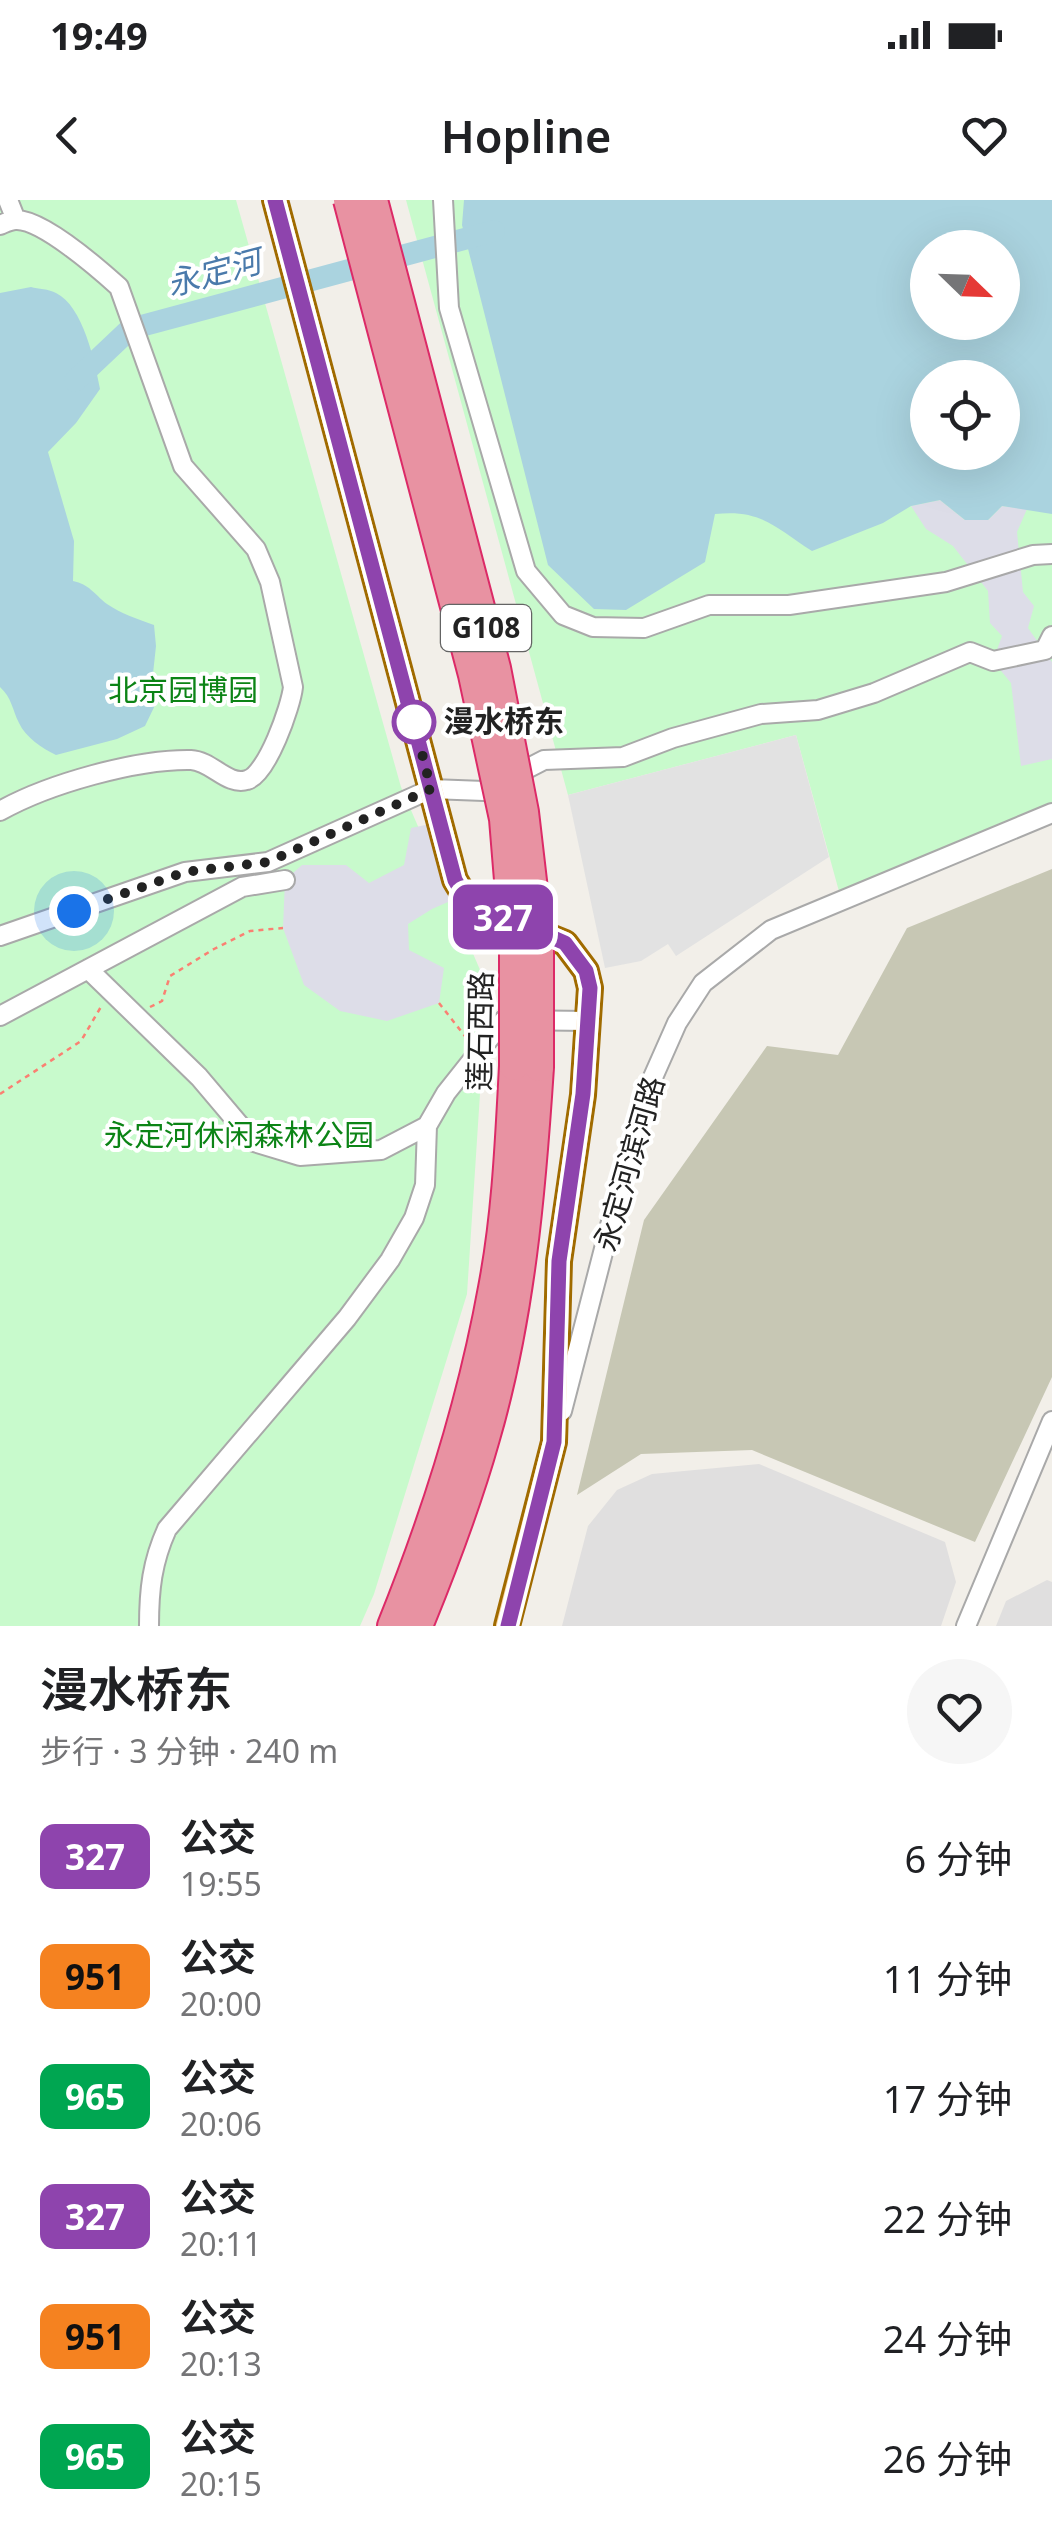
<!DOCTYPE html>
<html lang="zh">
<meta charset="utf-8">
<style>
body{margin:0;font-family:"Noto Sans","Noto Sans SC",sans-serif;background:#f6f6f6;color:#202124;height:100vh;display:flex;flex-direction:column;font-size:38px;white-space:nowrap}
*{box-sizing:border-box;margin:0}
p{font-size:32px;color:#757577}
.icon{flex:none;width:55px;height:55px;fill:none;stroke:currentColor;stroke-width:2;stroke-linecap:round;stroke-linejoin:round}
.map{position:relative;height:1426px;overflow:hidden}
.side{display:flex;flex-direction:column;background:#fff;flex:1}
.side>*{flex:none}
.badge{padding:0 20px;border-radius:15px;font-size:35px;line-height:65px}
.needle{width:65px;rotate:113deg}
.fabs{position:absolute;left:910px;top:30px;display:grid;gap:20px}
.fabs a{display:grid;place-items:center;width:110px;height:110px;border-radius:50%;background:#fff;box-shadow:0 10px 40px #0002;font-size:50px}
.you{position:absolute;width:50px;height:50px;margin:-25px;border:8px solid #fff;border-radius:50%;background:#1a73e8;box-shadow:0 0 0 15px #1a73e833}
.map>.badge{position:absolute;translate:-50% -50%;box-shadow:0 0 0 5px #fff}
.round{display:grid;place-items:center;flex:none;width:105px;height:105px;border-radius:52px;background:#f6f6f6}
.summary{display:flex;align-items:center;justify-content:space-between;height:170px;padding:0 40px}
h1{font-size:48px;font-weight:600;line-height:75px}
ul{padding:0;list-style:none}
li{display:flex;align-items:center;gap:30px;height:120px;padding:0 40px}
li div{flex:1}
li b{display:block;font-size:38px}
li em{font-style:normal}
li .badge{min-width:110px;font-weight:700;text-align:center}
.status{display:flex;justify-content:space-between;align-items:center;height:70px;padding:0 50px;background:#fff;direction:ltr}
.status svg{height:28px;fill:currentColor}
header{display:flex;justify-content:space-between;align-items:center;height:130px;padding:0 40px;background:#fff;font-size:45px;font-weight:600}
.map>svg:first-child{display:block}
</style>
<div class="status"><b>19:49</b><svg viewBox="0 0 49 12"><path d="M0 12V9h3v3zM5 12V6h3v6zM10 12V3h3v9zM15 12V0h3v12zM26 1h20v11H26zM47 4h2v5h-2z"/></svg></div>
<header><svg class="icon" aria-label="back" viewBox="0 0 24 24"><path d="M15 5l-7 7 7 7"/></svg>Hopline<svg class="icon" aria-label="heart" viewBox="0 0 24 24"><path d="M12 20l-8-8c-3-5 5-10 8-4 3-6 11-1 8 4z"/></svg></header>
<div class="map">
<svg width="1052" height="1426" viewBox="0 0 1052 1426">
<rect width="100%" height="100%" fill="#f2efe9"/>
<path fill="#e0dfdf" d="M 759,1264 L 945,1342 L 956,1382 L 941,1426 L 562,1426 L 588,1326 L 617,1290 L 652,1274 Z
M 1047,1380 L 1052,1382 L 1052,1426 L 996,1426 L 1006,1401 Z"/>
<path fill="#c7c7b4" d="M 1052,669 L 1052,1177 L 975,1342 L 752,1250 L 641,1254 L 577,1295 L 644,1020 L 767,846 L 838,855 L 907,728 Z"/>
<path fill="#c8facc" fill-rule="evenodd" d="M 0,0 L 236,0 L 401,587 L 487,786 L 467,1094 L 374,1394 L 360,1426 L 0,1426 Z
M 406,0 L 1052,0 L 1052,605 L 840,695 L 796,535 L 568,595 ZM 928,48 L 1002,48 L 1002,122 L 928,122 ZM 928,178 L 1002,178 L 1002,252 L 928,252 Z"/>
<path fill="#e2e2e2" d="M 796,535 L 829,657 L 676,756 L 668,744 L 641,761 L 605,768 L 568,595 Z"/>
<path fill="#dddde8" d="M 940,300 L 965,320 L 988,320 L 1002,306 L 1027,309 L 1017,332 L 1023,392 L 1034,406 L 1028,428 L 1052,462 L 1052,559 L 1021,566 L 1011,483 L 993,461 L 1002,436 L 990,423 L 988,391 L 953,346 L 926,329 L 911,306 Z
M 440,622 L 464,695 L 432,709 L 408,724 L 409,750 L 444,768 L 439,803 L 387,821 L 340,811 L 304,785 L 283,728 L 285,680 L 302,665 L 346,665 L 369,683 L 404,665 L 411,628 Z"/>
<path fill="#aad3df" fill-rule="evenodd" d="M 464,0 L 1052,0 L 1052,314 L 1002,306 L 988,320 L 965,320 L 940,300 L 911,306 L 883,323 L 812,351 C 775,327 761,309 715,314 L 705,362 L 626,410 L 594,409 L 548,365 L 462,25 ZM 928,48 L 1002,48 L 1002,122 L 928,122 ZM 928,178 L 1002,178 L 1002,252 L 928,252 Z
M 31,87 C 38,89 49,89 56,93 C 83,106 95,162 100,189 L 76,223 L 48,252 L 74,341 L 73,381 C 89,384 94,394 107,404 C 122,414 137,419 154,425 L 156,446 L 151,492 L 158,499 L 145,526 L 117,539 L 56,555 C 42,548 26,538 19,523 C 12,509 12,498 0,487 L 0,93 Z"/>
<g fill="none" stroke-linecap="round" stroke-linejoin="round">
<path stroke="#aad3df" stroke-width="22" d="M 75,181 L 130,129 L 494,31"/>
<g stroke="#a9a9a9" stroke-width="22">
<path id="minor" d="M 8,0 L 16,20
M 443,0 L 449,108 L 526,371 L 563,415 L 593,427 L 644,428 L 709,405 L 789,405 L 946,382 L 1033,355 L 1052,354
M 0,25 C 5,23 10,20 16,20 C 42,19 99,69 119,87 L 183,266 L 256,349 L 270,382 L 293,487 C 291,506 267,575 247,580 C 227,586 212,561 191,560 C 136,559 48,584 0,611
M 0,736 L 185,672 L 268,662 L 431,589 L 484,591 L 544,560 L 623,557 L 673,538 L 761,514 L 818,510 L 874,493 L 970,452 L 993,461 L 1045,450 L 1052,436
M 88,769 L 199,877 L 254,942 L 300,956 L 381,950 L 427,926
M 0,816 L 242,687 L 285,680
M 562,1211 L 642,902 L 677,823 L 703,783 L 771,730 L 1052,613
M 149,1426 C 149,1390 152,1362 167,1329 L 347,1118 L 390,1060 L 414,1018 L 425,985 L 427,926 L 446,893 L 504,820 L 588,821
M 966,1426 L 1052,1221"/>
</g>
<g stroke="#a06b00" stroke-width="28">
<path id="major" d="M 275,0 L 455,680 L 464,695 L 490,713 L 565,743 L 586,771 L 590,788 L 583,895 L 559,1061 L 554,1242 L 507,1426"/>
</g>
<g stroke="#dc2a67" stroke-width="32">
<path id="highway" d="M 392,1426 C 436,1317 472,1204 493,1088 C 507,1015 510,940 514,866
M 418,1426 C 443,1365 467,1302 485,1238 C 520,1118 531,991 539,867"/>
</g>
<path stroke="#fa8072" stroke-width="2.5" stroke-dasharray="5 5" stroke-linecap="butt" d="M 439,803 L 468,840
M 150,807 L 162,801 L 170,776 L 214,749 L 250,731 L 283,728
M 0,894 L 81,841 L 102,805"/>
<use href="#minor" stroke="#fff" stroke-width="18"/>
<use href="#major" stroke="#fcd6a4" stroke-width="22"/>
<use href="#highway" stroke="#e892a2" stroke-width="28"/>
<g stroke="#dc2a67" stroke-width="32" stroke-linecap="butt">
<path id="highway-bridge" d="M 348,0 L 473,475 L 504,619 L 514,741 L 514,866
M 373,0 L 496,468 L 524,612 L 539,741 L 539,867"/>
</g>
<use href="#highway-bridge" stroke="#e892a2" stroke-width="28"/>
</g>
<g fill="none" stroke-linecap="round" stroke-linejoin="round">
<g stroke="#fff" stroke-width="22">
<path id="line" d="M 275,0 L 455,680 L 464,696 L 476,704 L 565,743 L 586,771 L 590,788 L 583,894 L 559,1061 L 554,1242 L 508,1426"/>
</g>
<use href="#line" stroke="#8e44ad" stroke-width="15"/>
<path stroke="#222" stroke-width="10" stroke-dasharray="0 18" d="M 74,711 L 185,672 L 268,662 L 431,589 L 414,522"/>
</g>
<circle fill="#fff" stroke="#8e44ad" stroke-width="5" cx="414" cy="522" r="20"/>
<g text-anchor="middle" stroke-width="8" stroke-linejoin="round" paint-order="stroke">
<rect fill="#fff" stroke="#646464" stroke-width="2.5" x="441" y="405" width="90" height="46" rx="8"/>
<g font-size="28" font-weight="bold" fill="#222">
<text x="486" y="438">G108</text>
</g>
<g font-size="30" fill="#0c8416" stroke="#fff">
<text x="183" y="501">北京园博园</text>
<text x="239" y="946">永定河休闲森林公园</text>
</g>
<g font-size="30" font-weight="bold" fill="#222" stroke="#fff" text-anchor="start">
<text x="444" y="532">漫水桥东</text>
</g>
<g font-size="30" fill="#222" stroke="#fff">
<text transform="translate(481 831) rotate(-89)" y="10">莲石西路</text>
<text transform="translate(630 964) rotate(-74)" y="10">永定河滨河路</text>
</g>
<g font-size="32" font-style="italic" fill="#4a7aab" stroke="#fff">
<text transform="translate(214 73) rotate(-15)" y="11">永定河</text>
</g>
</g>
</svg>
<div class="fabs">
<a><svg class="needle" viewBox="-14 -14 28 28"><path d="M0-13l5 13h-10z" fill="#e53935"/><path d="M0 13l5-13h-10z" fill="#757577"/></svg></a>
<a><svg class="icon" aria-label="locate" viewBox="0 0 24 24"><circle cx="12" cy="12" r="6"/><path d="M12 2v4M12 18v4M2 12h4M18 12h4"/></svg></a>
</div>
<div class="you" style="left:74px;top:711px"></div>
<b class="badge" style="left:503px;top:717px;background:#8e44ad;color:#fff">327</b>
</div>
<section class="side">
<div class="summary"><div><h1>漫水桥东</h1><p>步行 · 3 分钟 · 240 m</p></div><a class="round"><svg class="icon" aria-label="heart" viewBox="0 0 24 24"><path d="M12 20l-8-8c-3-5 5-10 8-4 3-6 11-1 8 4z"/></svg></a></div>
<ul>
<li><span class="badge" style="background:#8e44ad;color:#fff">327</span><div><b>公交</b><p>19:55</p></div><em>6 分钟</em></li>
<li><span class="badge" style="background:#f58220;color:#111">951</span><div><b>公交</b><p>20:00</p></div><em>11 分钟</em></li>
<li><span class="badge" style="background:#00a651;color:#fff">965</span><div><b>公交</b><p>20:06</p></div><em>17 分钟</em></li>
<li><span class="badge" style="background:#8e44ad;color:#fff">327</span><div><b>公交</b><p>20:11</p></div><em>22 分钟</em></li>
<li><span class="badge" style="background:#f58220;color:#111">951</span><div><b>公交</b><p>20:13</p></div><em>24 分钟</em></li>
<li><span class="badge" style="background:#00a651;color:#fff">965</span><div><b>公交</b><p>20:15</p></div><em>26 分钟</em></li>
</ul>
</section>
